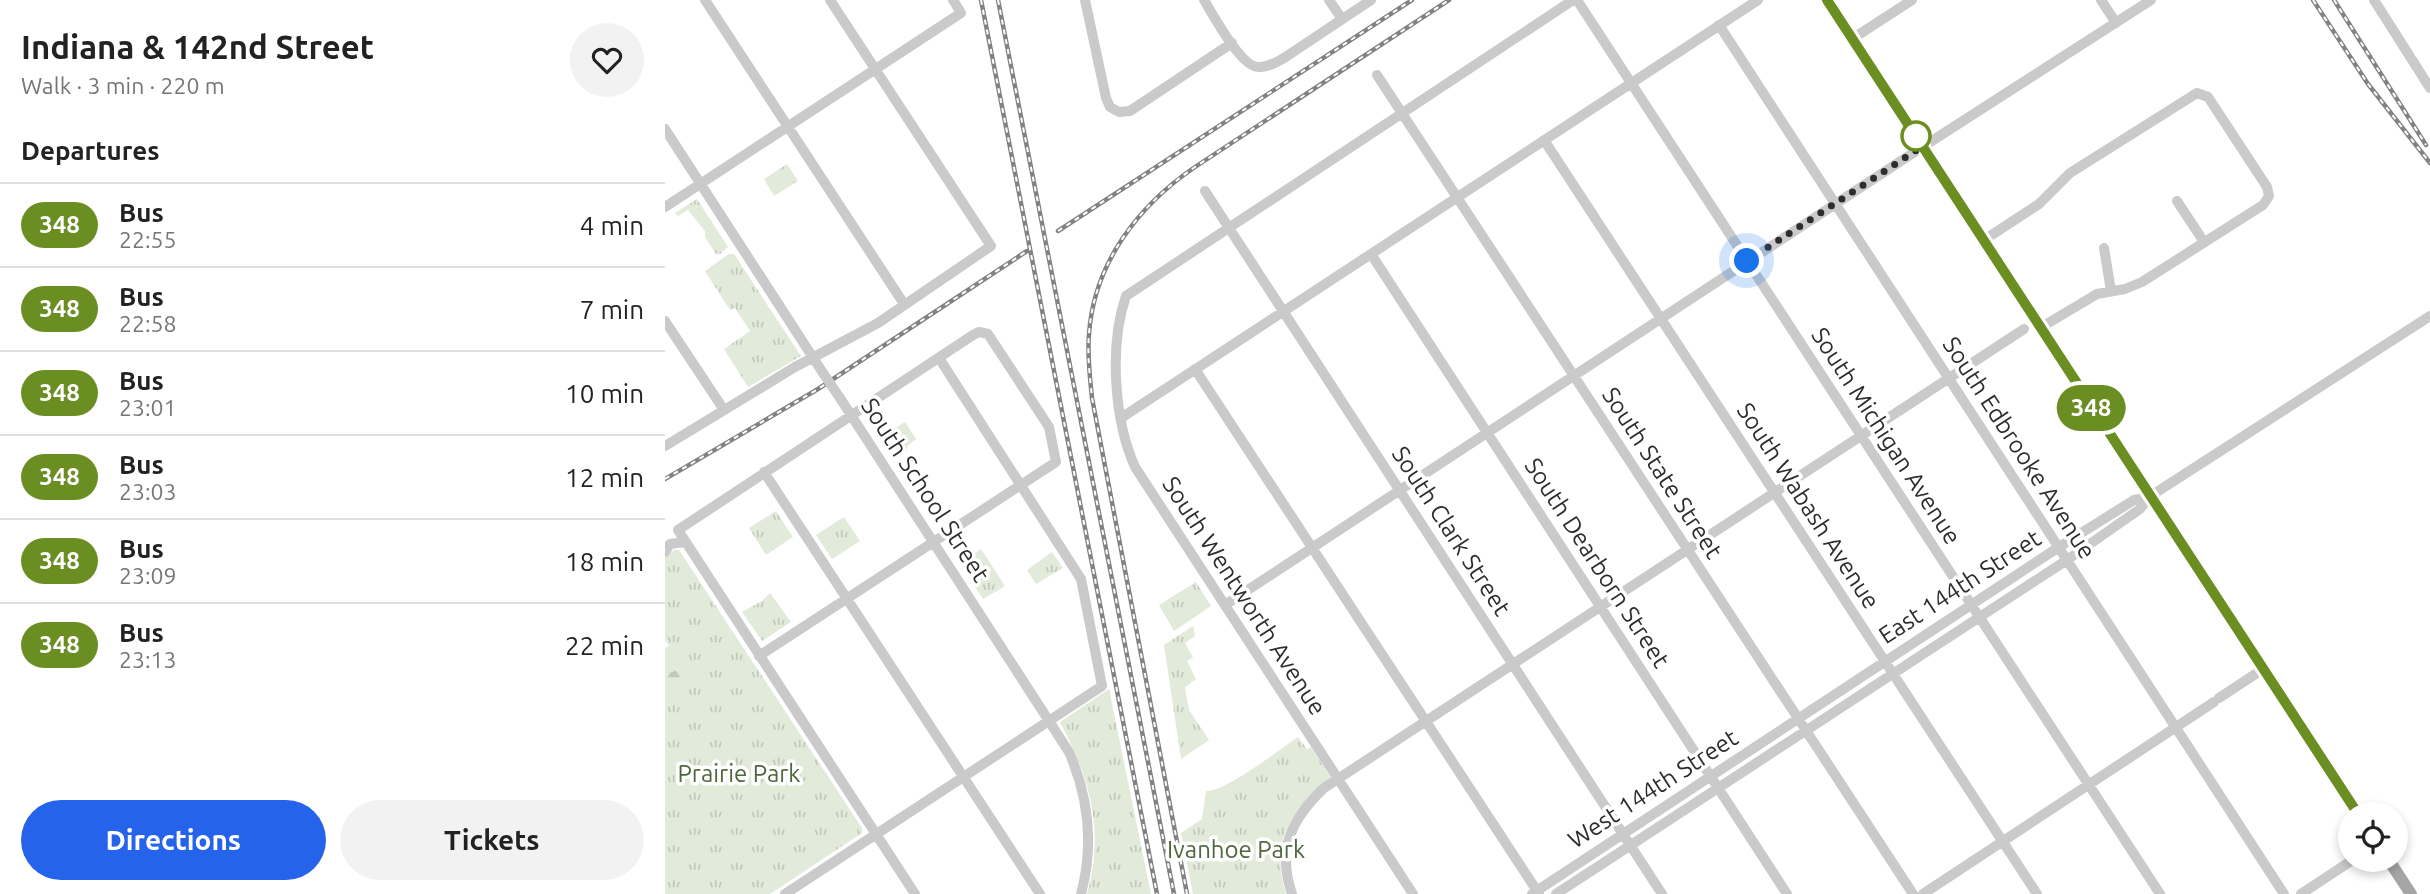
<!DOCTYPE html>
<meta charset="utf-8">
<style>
body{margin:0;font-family:Ubuntu,sans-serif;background:#f2f2f2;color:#222;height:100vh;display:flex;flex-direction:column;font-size:26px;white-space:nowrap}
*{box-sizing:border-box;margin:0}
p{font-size:23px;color:#767676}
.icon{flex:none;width:38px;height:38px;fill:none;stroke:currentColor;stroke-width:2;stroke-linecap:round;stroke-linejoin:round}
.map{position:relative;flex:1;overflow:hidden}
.details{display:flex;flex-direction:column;background:#fff;width:665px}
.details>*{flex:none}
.badge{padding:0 14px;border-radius:23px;font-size:24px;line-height:46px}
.buttons{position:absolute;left:1673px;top:802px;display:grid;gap:14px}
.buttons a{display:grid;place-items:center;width:70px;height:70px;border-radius:50%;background:#fff;box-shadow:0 4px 10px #0003;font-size:35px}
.you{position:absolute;width:35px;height:35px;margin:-18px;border:5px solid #fff;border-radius:50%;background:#1a73e8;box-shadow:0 0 0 10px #1a73e833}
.map>.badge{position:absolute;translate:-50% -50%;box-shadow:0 0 0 4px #fff}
h2{padding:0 21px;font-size:26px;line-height:63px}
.round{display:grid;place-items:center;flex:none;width:74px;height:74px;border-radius:37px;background:#f2f2f2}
.head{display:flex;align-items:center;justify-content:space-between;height:119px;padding:0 21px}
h1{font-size:33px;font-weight:700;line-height:52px}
.cta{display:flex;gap:14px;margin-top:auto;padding:14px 21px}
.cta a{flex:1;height:80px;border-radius:42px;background:#2563eb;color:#fff;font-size:28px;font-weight:700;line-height:80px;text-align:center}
.cta a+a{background:#f2f2f2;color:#222}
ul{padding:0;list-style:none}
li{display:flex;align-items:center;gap:21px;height:84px;padding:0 21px;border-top:2px solid #e0e0e0}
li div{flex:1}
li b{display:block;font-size:26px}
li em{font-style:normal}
li .badge{min-width:77px;font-weight:700;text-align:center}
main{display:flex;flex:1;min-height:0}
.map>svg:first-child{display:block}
</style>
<main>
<section class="details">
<div class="head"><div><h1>Indiana &amp; 142nd Street</h1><p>Walk · 3 min · 220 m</p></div><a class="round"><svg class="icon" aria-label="heart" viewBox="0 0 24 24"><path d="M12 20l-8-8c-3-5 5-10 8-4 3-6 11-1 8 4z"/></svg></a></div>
<h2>Departures</h2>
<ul>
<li><span class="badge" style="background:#6b8e23;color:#fff">348</span><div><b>Bus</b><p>22:55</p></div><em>4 min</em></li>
<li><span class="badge" style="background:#6b8e23;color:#fff">348</span><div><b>Bus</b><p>22:58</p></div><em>7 min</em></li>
<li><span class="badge" style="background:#6b8e23;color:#fff">348</span><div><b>Bus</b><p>23:01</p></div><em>10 min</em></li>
<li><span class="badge" style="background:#6b8e23;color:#fff">348</span><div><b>Bus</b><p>23:03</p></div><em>12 min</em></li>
<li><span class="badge" style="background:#6b8e23;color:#fff">348</span><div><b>Bus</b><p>23:09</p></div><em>18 min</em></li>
<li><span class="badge" style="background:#6b8e23;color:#fff">348</span><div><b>Bus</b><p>23:13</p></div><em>22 min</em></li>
</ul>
<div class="cta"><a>Directions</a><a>Tickets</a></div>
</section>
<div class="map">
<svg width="1765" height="894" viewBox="0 0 1765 894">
<defs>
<pattern id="grass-tufts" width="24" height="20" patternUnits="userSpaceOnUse" patternTransform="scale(1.75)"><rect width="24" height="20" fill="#e2eada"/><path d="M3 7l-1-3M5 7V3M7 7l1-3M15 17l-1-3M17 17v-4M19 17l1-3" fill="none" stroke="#c2c9bb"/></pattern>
<pattern id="forest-firs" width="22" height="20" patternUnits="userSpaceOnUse" patternTransform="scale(1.75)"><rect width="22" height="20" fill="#e2eada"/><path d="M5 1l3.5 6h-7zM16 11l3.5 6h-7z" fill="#c2c9bb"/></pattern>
</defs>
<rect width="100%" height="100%" fill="#fff"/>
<path fill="url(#grass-tufts)" d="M 122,164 L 133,181 L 109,196 L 99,179 Z
M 32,199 L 63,247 L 55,254 L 51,254 L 40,237 L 40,231 L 23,210 L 13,216 L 10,213 Z
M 64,254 L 69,254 L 136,356 L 83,387 L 59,349 L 85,331 L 70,308 L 65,310 L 40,271 Z
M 240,422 L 251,439 L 242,446 L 242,450 L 230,456 L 217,436 Z
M 111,511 L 128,537 L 101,555 L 84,528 Z
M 179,517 L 195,541 L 167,559 L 151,535 Z
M 316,549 L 340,586 L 318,599 L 295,563 Z
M 9,550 L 14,550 L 197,828 L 197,833 L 105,894 L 0,894 L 0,699 L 26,681 L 12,670 L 0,674 L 0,648 L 4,646 L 0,640 L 0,558 Z
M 387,552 L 398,568 L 371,584 L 362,570 Z
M 531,582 L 546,606 L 509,631 L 494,605 Z
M 105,593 L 126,622 L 97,641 L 77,612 L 97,601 Z
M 528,626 L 530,636 L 520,643 L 528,657 L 522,661 L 531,679 L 520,687 L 524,710 L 544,740 L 516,759 L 499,645 Z
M 444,689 L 486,894 L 422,894 C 440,831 425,778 395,722 Z
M 633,737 L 642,749 L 646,747 L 666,778 C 626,808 605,843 621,894 L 528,894 L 516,833 L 537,819 L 541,791 C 560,792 614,750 633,737 Z"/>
<path fill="url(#forest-firs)" d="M 13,670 L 20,670 L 27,681 L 0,699 L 0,674 Z"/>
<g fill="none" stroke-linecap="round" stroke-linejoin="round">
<path stroke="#cacaca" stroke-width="10" d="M 40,0 L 239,304
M 420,0 L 441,98 L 445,107 L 454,112 L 465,111 L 567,43
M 539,0 C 548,15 576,67 593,67 C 603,68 611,62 619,58 L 706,0
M 664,0 L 677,19
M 912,0 L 1495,894
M 1436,0 L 1451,23
M 1709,0 L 1765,88
M 1054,25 L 1619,894
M 1187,39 L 1247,0
M 712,75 L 1248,894
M 0,129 L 158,373
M 879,140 L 1372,894
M 540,191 L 997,894
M 1512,201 L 1539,242
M 0,207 L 296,13 L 288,0
M 1319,240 L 1374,204 L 1405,173 L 1532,93 L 1543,97 L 1602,187 L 1604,196 L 1598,205 L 1477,282 L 1460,289 L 1432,294 L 1375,328
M 1439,248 L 1446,291
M 706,254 L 1122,894
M 0,321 L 59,410
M 530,369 L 874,894
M 175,398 L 404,752 C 424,798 429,845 416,894
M 456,418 L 1093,0
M 0,446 L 130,367 L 213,323 L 326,246 L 165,0
M 99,472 L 375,894
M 0,552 L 5,544 L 20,542
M 560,605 L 1245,155 L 1486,0
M 94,656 L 391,462 L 384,427 L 323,334 L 314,332 L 308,335 L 13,530 L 250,894
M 1554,698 L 1598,669
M 120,894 L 437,686 L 416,579 L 274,358
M 627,894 C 612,850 626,819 659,788 L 1359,329
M 748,894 L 470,467 C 449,420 444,345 461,296 L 908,0
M 867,894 L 1394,547 L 1469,500 L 1484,497
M 891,894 L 1402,560 L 1475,509 L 1484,497 L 1765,316
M 1258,894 L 1549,702
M 1636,894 L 1689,859"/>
<path stroke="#a5a5a5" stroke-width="12" d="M 1162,0 L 1693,814
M 1723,859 L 1746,894"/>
<g stroke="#828282" stroke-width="4.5">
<path id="rail" d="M 316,0 L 492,894
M 333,0 L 509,894
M 1648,0 L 1703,84 L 1765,163
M 1669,0 L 1761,145
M 393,231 L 747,0
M 0,479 L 153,389 L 362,251
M 522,894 L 427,398 C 425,377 422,355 424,334 C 429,263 473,206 530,167 L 784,0"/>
</g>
<use href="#rail" stroke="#fff" stroke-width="2" stroke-dasharray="5" stroke-linecap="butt"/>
<path stroke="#cacaca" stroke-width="10" d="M 158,373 L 175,398"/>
</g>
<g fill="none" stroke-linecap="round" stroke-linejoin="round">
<g stroke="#fff" stroke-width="16">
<path id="line" d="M 1162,0 L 1693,814"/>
</g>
<use href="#line" stroke="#6b8e23" stroke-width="10"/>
<path stroke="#2d2d2d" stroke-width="7" stroke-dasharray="0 12.6" d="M 1082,261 L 1258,146 L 1251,136"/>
</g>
<circle fill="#fff" stroke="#6b8e23" stroke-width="3.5" cx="1251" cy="136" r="14"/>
<g text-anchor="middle" stroke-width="7" stroke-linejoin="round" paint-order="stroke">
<g font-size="24" fill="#2d2d2d" stroke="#fff">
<text transform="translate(1221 436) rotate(57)" y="8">South Michigan Avenue</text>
<text transform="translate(1354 448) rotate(57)" y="8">South Edbrooke Avenue</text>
<text transform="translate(997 473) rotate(57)" y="8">South State Street</text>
<text transform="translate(260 490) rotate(57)" y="8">South School Street</text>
<text transform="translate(1143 506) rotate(57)" y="8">South Wabash Avenue</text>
<text transform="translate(786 531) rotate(57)" y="8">South Clark Street</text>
<text transform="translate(932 563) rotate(57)" y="8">South Dearborn Street</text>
<text transform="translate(1295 587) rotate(-33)" y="8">East 144th Street</text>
<text transform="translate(579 596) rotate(57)" y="8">South Wentworth Avenue</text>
<text transform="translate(988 789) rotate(-33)" y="8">West 144th Street</text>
</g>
<g font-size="24" fill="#4e673b" stroke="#fff">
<text x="74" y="782">Prairie Park</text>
<text x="571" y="858">Ivanhoe Park</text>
</g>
</g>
</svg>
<div class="buttons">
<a><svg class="icon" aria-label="locate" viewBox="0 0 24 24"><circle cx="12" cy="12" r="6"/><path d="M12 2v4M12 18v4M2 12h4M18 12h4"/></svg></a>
</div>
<div class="you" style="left:1082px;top:261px"></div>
<b class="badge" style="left:1426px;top:408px;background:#6b8e23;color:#fff">348</b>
</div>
</main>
